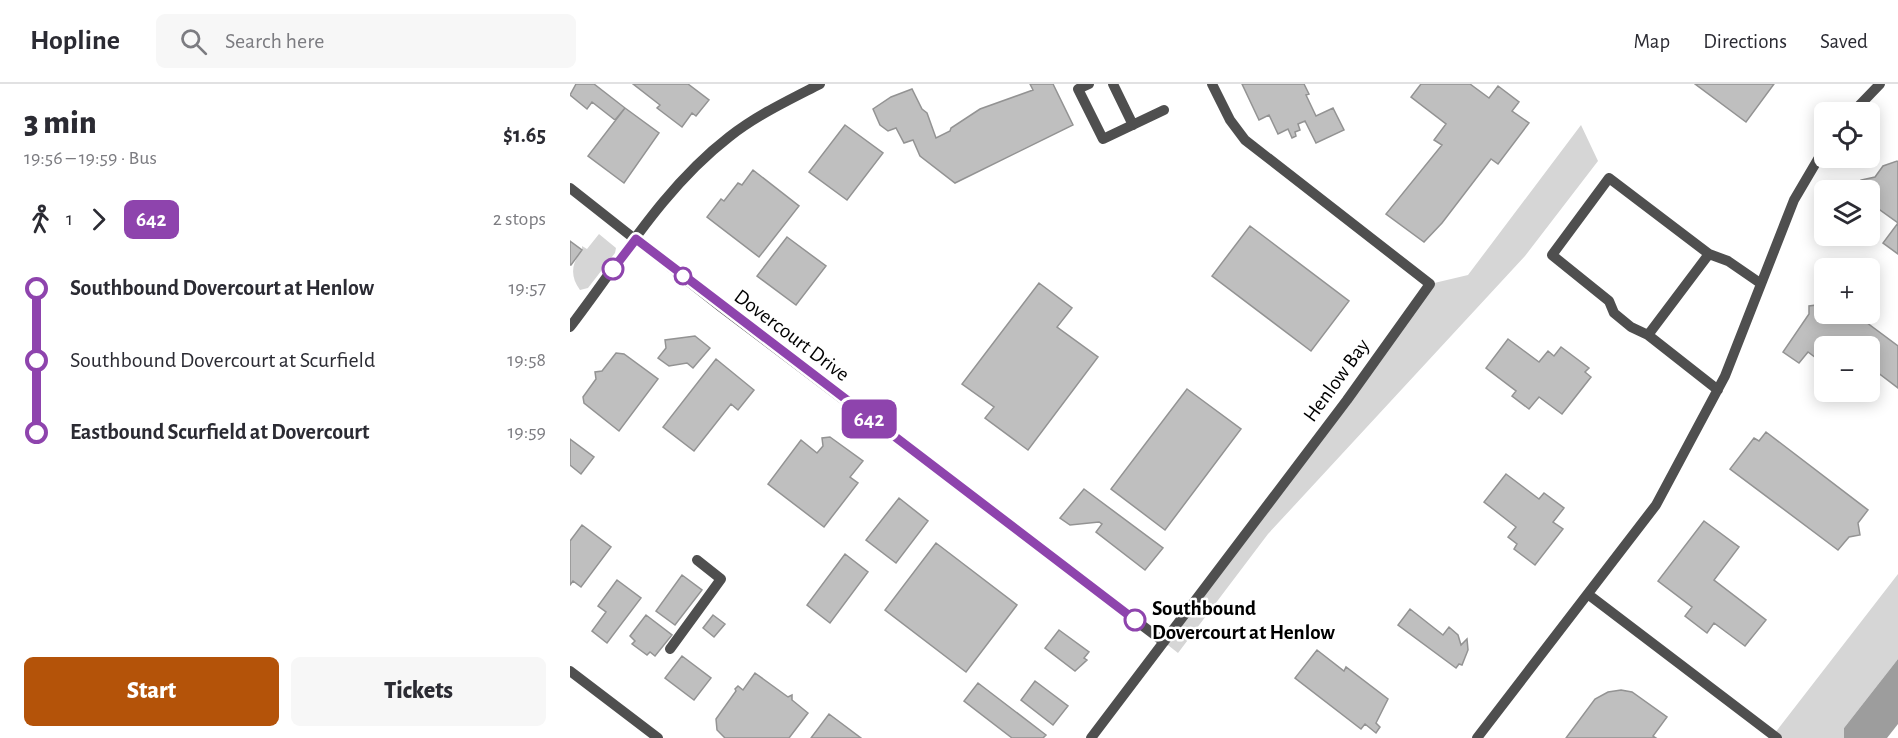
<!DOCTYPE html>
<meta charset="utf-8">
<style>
body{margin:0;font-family:"Alegreya Sans",sans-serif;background:#f7f7f7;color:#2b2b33;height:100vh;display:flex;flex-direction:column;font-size:22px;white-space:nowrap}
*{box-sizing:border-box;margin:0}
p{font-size:20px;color:#7c7c81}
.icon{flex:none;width:33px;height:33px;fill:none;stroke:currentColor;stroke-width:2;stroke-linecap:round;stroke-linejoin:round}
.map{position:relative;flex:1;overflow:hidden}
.details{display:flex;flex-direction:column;background:#fff;width:570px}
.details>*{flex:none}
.badge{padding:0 12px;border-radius:9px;font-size:21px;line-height:39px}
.buttons{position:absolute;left:1244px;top:18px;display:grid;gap:12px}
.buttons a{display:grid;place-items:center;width:66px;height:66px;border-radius:9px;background:#fff;box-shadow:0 3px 15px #0003;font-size:30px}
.map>.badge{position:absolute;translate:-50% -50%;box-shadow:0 0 0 3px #fff}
.legs{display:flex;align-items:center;gap:9px;height:66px;padding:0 24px;font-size:20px}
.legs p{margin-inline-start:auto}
.overview{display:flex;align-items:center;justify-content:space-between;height:102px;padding:0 24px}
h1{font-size:33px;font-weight:800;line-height:45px}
.action{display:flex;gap:12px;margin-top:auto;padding:12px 24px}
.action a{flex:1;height:69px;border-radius:9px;background:#b45309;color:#fff;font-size:24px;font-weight:800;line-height:69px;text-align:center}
.action a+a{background:#f7f7f7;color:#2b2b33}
ul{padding:0 24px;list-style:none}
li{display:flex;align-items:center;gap:21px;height:72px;font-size:22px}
li i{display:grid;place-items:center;width:9px;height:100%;margin:0 8px;background:currentColor}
li i::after{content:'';width:15px;height:15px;margin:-8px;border:4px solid;border-radius:50%;background:#fff}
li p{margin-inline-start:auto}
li:first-child i{background:linear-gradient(#0000 50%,currentColor 0)}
li:last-child i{background:linear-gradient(currentColor 50%,#0000 0)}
header{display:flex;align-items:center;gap:36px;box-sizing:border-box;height:84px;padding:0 30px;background:#fff;border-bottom:2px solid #e1e1e2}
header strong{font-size:28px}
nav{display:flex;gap:33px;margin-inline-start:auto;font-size:21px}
.search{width:420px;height:54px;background:#f7f7f7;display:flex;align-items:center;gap:15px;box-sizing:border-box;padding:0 21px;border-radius:9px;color:#7c7c81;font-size:22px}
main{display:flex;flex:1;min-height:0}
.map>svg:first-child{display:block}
</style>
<header>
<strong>Hopline</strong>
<div class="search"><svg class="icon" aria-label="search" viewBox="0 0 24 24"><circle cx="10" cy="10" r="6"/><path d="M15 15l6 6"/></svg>Search here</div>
<nav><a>Map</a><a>Directions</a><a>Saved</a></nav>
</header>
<main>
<section class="details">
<div class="overview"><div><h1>3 min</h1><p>19:56 – 19:59 · Bus</p></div><b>$1.65</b></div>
<div class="legs"><svg class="icon" aria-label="walk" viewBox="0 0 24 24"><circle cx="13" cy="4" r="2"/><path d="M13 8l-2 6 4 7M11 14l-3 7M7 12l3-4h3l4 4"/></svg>1<svg class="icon" aria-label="forward" viewBox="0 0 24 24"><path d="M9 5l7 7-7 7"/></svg><b class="badge" style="background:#8e44ad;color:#fff">642</b><p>2 stops</p></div>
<ul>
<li><i style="color:#8e44ad"></i><b>Southbound Dovercourt at Henlow</b><p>19:57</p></li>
<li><i style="color:#8e44ad"></i><span>Southbound Dovercourt at Scurfield</span><p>19:58</p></li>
<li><i style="color:#8e44ad"></i><b>Eastbound Scurfield at Dovercourt</b><p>19:59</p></li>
</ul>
<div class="action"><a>Start</a><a>Tickets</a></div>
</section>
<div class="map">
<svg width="1328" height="654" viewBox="0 0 1328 654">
<rect width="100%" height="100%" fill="#fff"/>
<path fill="#d6d6d6" d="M 1011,41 L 1028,77 L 955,172 L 698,450 L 608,569 L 594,558 L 860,200 L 898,191 Z
M 29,150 L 46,164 L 45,169 L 18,204 L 10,206 C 0,192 1,180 12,166 L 12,162 L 17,165 Z
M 1328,490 L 1328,575 L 1274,644 L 1274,654 L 1201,654 Z"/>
<path fill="#9d9d9d" d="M 1328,575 L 1328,640 L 1317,654 L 1274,654 L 1274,644 Z"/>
<path fill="#bfbfbf" stroke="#939393" stroke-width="1.5" d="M 6,0 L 24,0 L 55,24 L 45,36 L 22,18 L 17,25 L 0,11 Z
M 63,0 L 118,0 L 139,16 L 126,32 L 122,29 L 112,43 L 87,24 L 90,21 Z
M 460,0 L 483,0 L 503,41 L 385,99 L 350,72 L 343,56 L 334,59 L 326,44 L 318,47 L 310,41 L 303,25 L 321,13 L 342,5 L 352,25 L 357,29 L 366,54 L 380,47 L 381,44 L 410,25 L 463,6 Z
M 672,0 L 734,0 L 739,10 L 736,11 L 746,32 L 763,24 L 774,46 L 746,59 L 735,37 L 728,40 L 730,46 L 725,48 L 726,52 L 722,54 L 718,45 L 708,50 L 699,31 L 689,36 Z
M 851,0 L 900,0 L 919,14 L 928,2 L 949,18 L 942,27 L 959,39 L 928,80 L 921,75 L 872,139 L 854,158 L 816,130 L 872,61 L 864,56 L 876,40 L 841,13 Z
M 1125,0 L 1204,0 L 1176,38 Z
M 55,24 L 89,49 L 54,99 L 18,72 Z
M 275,41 L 313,69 L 277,116 L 239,88 Z
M 1327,77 L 1328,78 L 1328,170 L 1313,159 L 1328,139 L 1299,118 L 1299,106 L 1292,106 L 1291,96 L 1305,93 L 1313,82 Z
M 183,86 L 229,122 L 189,173 L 137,133 L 151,115 L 154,117 L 168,99 L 172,101 Z
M 680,142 L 779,217 L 741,267 L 642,192 Z
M 217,153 L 256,182 L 226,221 L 187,192 Z
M 0,157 L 12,166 L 1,181 L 0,181 Z
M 469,199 L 502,224 L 487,243 L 528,273 L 458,366 L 415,334 L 424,323 L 392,300 Z
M 1253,211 L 1254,230 L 1285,230 L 1328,262 L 1328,304 L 1299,282 L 1299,262 L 1254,262 L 1254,280 L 1238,268 L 1229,279 L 1213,268 L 1239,230 L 1239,222 L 1246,221 Z
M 125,252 L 140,264 L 123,284 L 117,279 L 99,282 L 88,274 L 96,264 L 95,256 Z
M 938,255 L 969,278 L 978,267 L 984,272 L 991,263 L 1019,284 L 1015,288 L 1021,293 L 992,330 L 969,313 L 959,325 L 942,312 L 946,307 L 916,284 Z
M 46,269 L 54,270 L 88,295 L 49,347 L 14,319 L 13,313 L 26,295 L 25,288 L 32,287 Z
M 146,275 L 184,306 L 168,326 L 161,320 L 124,367 L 93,343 Z
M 617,305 L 671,345 L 595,446 L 541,405 Z
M 1196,348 L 1298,426 L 1288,439 L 1290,451 L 1279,453 L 1268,466 L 1160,385 L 1184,354 L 1189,357 Z
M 260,353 L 293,377 L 280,393 L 288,399 L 254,443 L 198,400 L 231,356 L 247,369 L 253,362 L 252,354 Z
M 0,355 L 24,373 L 11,390 L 0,381 Z
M 936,390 L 969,415 L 974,409 L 994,424 L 983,438 L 993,445 L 965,481 L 944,465 L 947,460 L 938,453 L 946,443 L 914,418 Z
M 514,405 L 593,464 L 575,486 L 526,448 L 532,440 L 529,438 L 500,441 L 490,434 Z
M 329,414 L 358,437 L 326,479 L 296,456 Z
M 1134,437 L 1169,463 L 1144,496 L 1196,536 L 1175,562 L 1144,539 L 1137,549 L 1115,532 L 1122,523 L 1088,497 Z
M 12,441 L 41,463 L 11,503 L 3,497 L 0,501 L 0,457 Z
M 366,459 L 447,521 L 396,588 L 315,526 Z
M 275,470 L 298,488 L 260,539 L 237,521 Z
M 112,491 L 132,506 L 105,541 L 86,527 Z
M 47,496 L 71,514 L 37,559 L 22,547 L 36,528 L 28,522 Z
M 840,525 L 873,551 L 879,543 L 888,551 L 891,561 L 897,555 L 898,566 L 892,581 L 889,580 L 886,584 L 828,541 Z
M 76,531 L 102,551 L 85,572 L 80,568 L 77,571 L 62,560 L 65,557 L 60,552 Z
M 143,531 L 155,540 L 144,553 L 133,544 Z
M 489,546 L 519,568 L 514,574 L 517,576 L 505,587 L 475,564 Z
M 747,566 L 774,587 L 776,583 L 818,615 L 806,639 L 810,643 L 806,649 L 795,640 L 791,645 L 725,594 Z
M 112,572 L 141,594 L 124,616 L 95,594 Z
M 185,589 L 218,613 L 222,611 L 222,616 L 238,629 L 219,654 L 155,654 L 147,646 L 146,635 L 166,607 L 165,605 L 168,602 L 173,606 Z
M 465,597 L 498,622 L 483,641 L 451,616 Z
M 408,599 L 476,651 L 473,654 L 442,654 L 394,617 Z
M 1051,606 L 1062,608 L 1097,633 L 1083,652 L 1086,654 L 996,654 L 1025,615 L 1038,608 Z
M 259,630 L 291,654 L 241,654 Z"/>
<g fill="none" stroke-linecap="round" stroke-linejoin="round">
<path stroke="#4f4f4f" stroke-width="10" d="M 519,0 L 508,5 L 533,55 L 594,26
M 543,0 L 563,41
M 1283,28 L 1310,0
M 0,104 L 151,223 L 594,558
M 0,243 C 50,178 93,104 159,53 C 187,31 219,16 250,0
M 1078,251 L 1139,170
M 1148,306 L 1078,251 L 1061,243 L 1044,229 L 1039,217 L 982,171 L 1039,94 L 1139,170 L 1158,177 L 1190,199
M 1019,511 L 1207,654
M 100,565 L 151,495 L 127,476
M 0,587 L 88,654
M 521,654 L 777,316 L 860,200 L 675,56 L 660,36 L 642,0
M 907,654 L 1086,421 L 1155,292 L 1224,116 L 1254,65"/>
</g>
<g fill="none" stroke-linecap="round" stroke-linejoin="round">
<g stroke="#fff" stroke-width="14">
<path id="line-1" d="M 43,185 L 66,155 L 565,536"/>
</g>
<use href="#line-1" stroke="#8e44ad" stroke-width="9"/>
</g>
<g fill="#fff" stroke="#8e44ad" stroke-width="3">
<circle cx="43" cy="185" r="10"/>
<circle cx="113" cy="192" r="8"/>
<circle cx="565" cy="536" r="10"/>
</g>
<g text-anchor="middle" stroke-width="5" stroke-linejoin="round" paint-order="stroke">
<g font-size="21" fill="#000" stroke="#fff">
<text transform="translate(222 251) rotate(37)" y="7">Dovercourt Drive</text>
<text transform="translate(766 296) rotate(-54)" y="7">Henlow Bay</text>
</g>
<g font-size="21" font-weight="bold" fill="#000" stroke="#fff" text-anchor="start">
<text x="582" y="531">Southbound<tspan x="582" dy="24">Dovercourt at Henlow</tspan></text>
</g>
</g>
</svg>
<div class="buttons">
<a><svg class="icon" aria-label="locate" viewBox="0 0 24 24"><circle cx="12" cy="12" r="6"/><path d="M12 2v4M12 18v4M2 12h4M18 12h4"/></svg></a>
<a><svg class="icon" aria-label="layers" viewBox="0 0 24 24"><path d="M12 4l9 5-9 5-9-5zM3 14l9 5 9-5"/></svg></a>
<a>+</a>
<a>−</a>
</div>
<b class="badge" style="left:299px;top:335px;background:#8e44ad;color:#fff">642</b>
</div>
</main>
